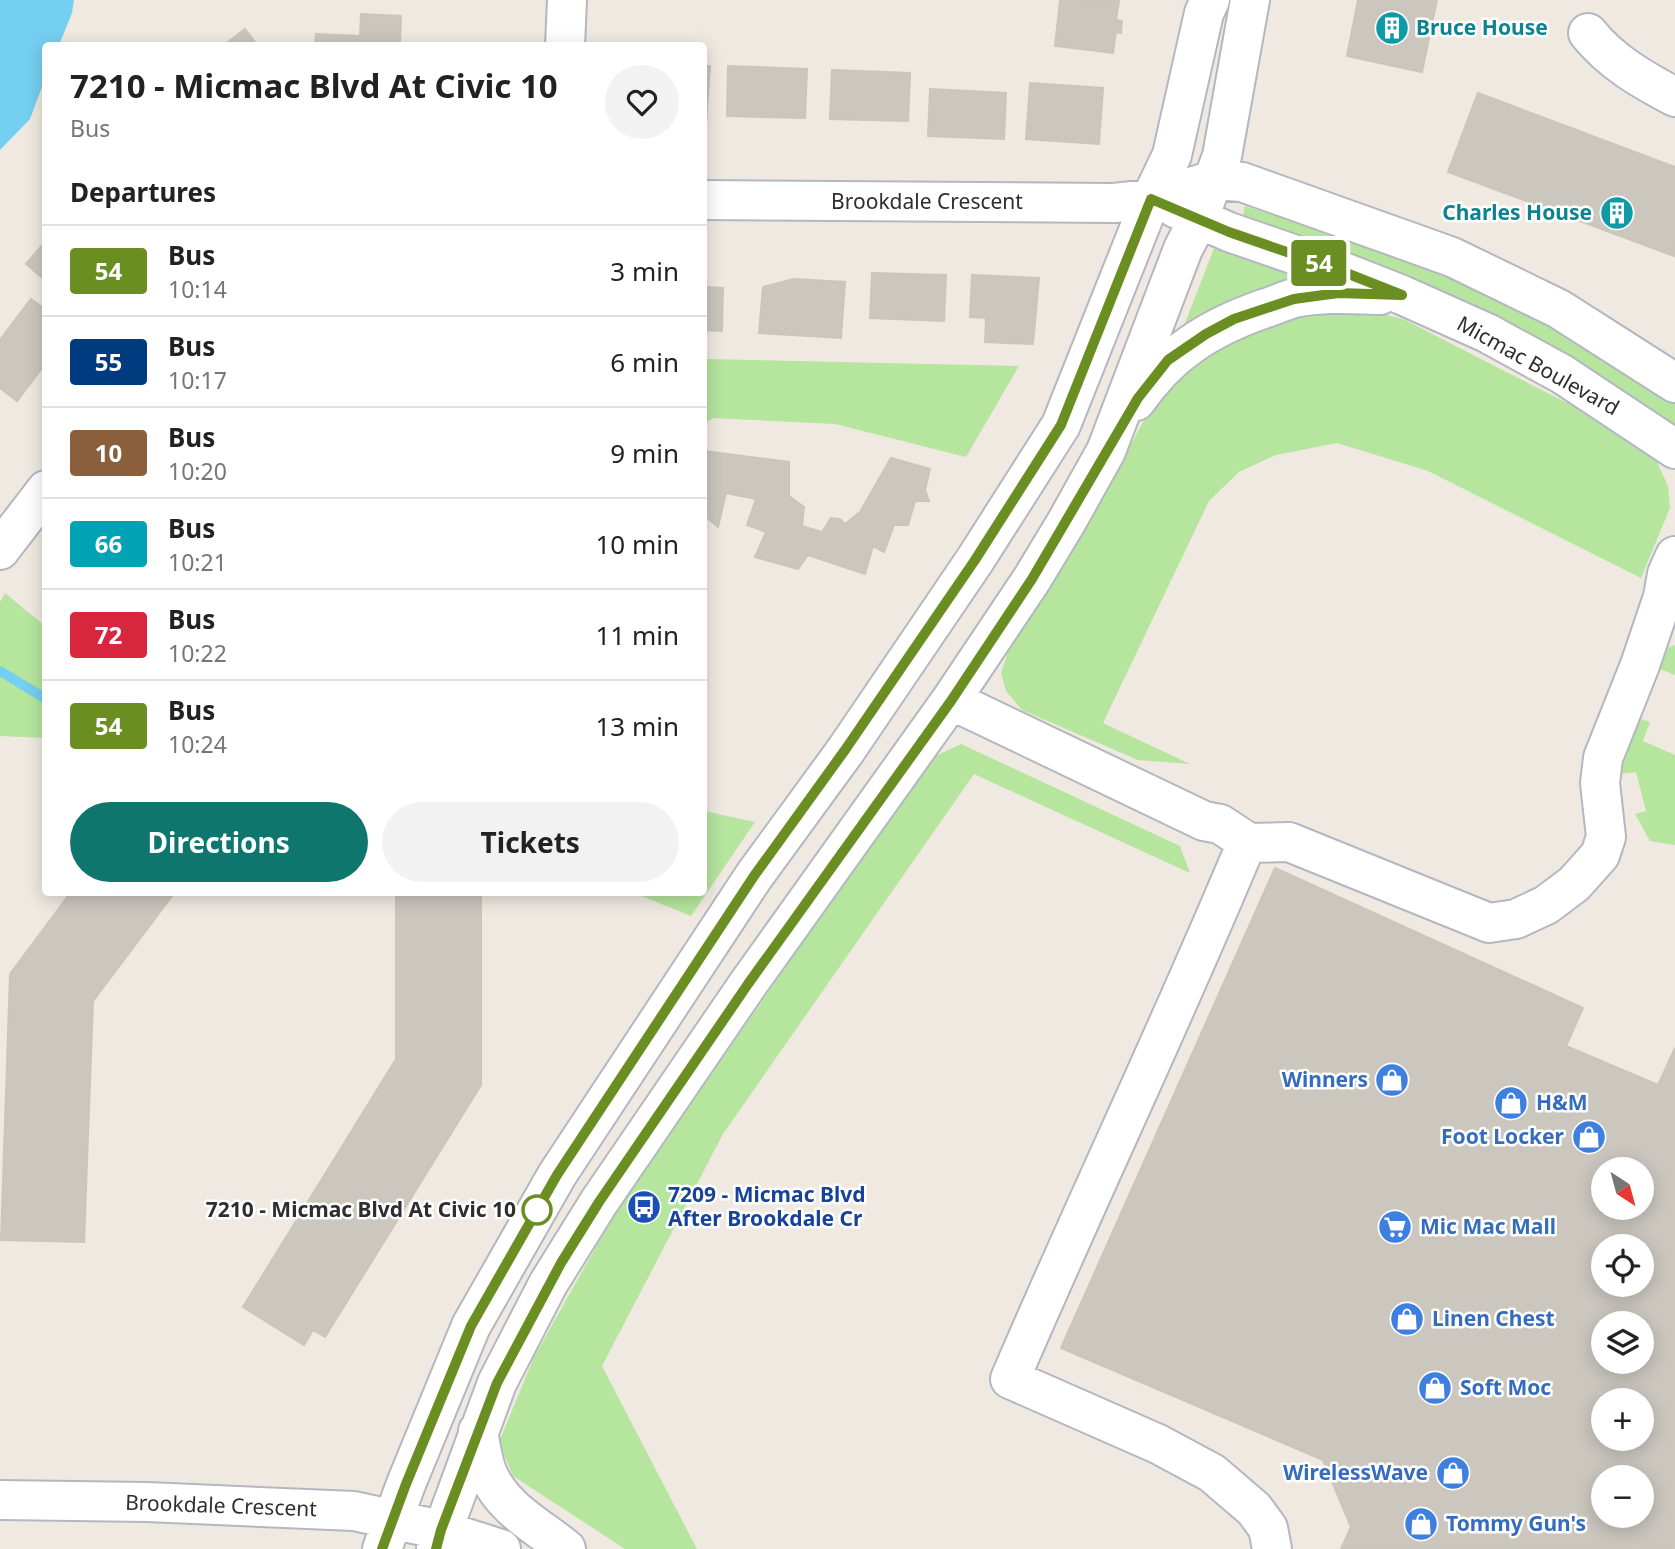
<!DOCTYPE html>
<meta charset="utf-8">
<style>
body{margin:0;font-family:"Noto Sans",sans-serif;background:#f2f2f2;color:#222;height:100vh;display:flex;flex-direction:column;font-size:26px;white-space:nowrap}
*{box-sizing:border-box;margin:0}
p{font-size:23px;color:#767676}
.icon{flex:none;width:38px;height:38px;fill:none;stroke:currentColor;stroke-width:2;stroke-linecap:round;stroke-linejoin:round}
.map{position:relative;flex:1;overflow:hidden}
.side{position:absolute;left:42px;top:42px;width:665px;height:854px;display:flex;flex-direction:column;background:#fff;border-radius:7px;box-shadow:0 4px 18px #0003}
.side>*{flex:none}
.badge{padding:0 14px;border-radius:5px;font-size:24px;line-height:46px}
.needle{width:46px;rotate:144deg}
.buttons{position:absolute;left:1591px;top:1157px;display:grid;gap:14px}
.buttons a{display:grid;place-items:center;width:63px;height:63px;border-radius:50%;background:#fff;box-shadow:0 4px 18px #0003;font-size:35px}
.map>.badge{position:absolute;translate:-50% -50%;box-shadow:0 0 0 4px #fff}
h2{padding:0 28px;font-size:26px;line-height:63px}
.round{display:grid;place-items:center;flex:none;width:74px;height:74px;border-radius:37px;background:#f2f2f2}
.head{display:flex;align-items:center;justify-content:space-between;height:119px;padding:0 28px}
h1{font-size:33px;font-weight:700;line-height:52px}
.primary-button{display:flex;gap:14px;margin-top:auto;padding:14px 28px}
.primary-button a{flex:1;height:80px;border-radius:42px;background:#0f766e;color:#fff;font-size:28px;font-weight:700;line-height:80px;text-align:center}
.primary-button a+a{background:#f2f2f2;color:#222}
ul{padding:0;list-style:none}
li{display:flex;align-items:center;gap:21px;height:91px;padding:0 28px;border-top:2px solid #e0e0e0}
li div{flex:1}
li b{display:block;font-size:26px}
li em{font-style:normal}
li .badge{min-width:77px;font-weight:700;text-align:center}
.map>svg:first-child{display:block}
</style>
<div class="map">
<svg width="1675" height="1549" viewBox="0 0 1675 1549">
<rect width="100%" height="100%" fill="#efe9e1"/>
<path fill="#b6e59e" d="M 1245,206 C 1323,230 1403,252 1477,286 C 1547,319 1610,361 1675,403 L 1675,429 L 1241,224 Z
M 1216,243 L 1334,278 L 1180,336 Z
M 1352,307 L 1403,319 L 1571,405 L 1657,462 L 1668,486 L 1670,508 L 1641,578 L 1428,471 L 1337,443 L 1276,455 L 1239,472 L 1209,501 L 1103,723 L 1190,764 L 1138,760 L 1022,710 L 1006,691 L 1001,673 L 1009,649 L 1103,497 L 1160,390 L 1198,355 L 1304,311 Z
M 704,359 L 1019,366 L 966,457 L 835,424 L 713,418 L 704,424 Z
M 5,593 L 45,626 L 45,738 L 0,736 L 0,602 Z
M 1675,645 L 1675,675 L 1660,669 L 1668,648 Z
M 1641,719 L 1650,722 L 1643,741 L 1675,755 L 1675,845 L 1650,841 L 1635,814 L 1646,811 L 1636,772 L 1620,774 C 1622,754 1622,730 1641,719 Z
M 961,744 L 1180,846 L 1190,873 L 974,774 L 723,1134 L 602,1366 L 697,1549 L 625,1549 L 513,1476 L 499,1442 L 534,1357 L 613,1217 L 929,759 Z
M 704,811 L 755,822 L 691,916 L 634,893 L 704,892 Z"/>
<path fill="#75cff0" d="M 0,0 L 74,0 L 72,13 L 59,45 L 46,46 L 45,79 L 30,119 L 0,150 Z"/>
<g fill="none" stroke-linecap="round" stroke-linejoin="round">
<path stroke="#75cff0" stroke-width="10" d="M 0,671 L 46,699"/>
</g>
<path fill="#cbc7bf" stroke="#cbc5ba" stroke-width="2" fill-rule="evenodd" d="M 1060,0 L 1119,1 L 1116,20 L 1122,21 L 1121,33 L 1116,32 L 1113,53 L 1055,46 Z
M 1358,0 L 1437,0 L 1422,72 L 1347,56 Z
M 361,14 L 401,16 L 400,46 L 315,46 L 316,34 L 360,36 Z
M 245,29 L 258,46 L 223,46 Z
M 704,66 L 710,66 L 706,122 L 704,122 Z
M 728,66 L 807,69 L 805,118 L 727,116 Z
M 832,70 L 910,73 L 908,121 L 830,119 Z
M 1030,83 L 1103,88 L 1099,144 L 1026,139 Z
M 930,89 L 1006,93 L 1004,139 L 928,136 Z
M 1478,93 L 1675,167 L 1674,256 L 1448,172 Z
M 46,241 L 46,281 L 26,264 Z
M 872,273 L 946,275 L 944,321 L 870,318 Z
M 972,275 L 1039,278 L 1033,344 L 985,342 L 986,318 L 970,317 Z
M 794,279 L 845,282 L 841,338 L 759,333 L 763,287 Z
M 704,287 L 723,288 L 722,331 L 704,330 Z
M 31,299 L 46,310 L 46,363 L 17,401 L 0,388 L 0,340 Z
M 704,451 L 789,462 L 789,496 L 804,507 L 802,526 L 822,532 L 831,518 L 840,519 L 845,524 L 860,512 L 891,458 L 930,469 L 925,490 L 929,501 L 915,501 L 908,525 L 894,525 L 884,552 L 873,546 L 865,574 L 808,555 L 798,569 L 755,557 L 766,532 L 747,525 L 756,499 L 726,493 L 718,527 L 705,516 L 704,526 Z
M 1275,868 L 1583,1008 L 1566,1046 L 1658,1085 L 1675,1048 L 1675,1549 L 1341,1549 L 1351,1527 L 1323,1460 L 1061,1348 ZM 1603,1169 L 1642,1169 L 1642,1208 L 1603,1208 ZM 1603,1246 L 1642,1246 L 1642,1284 L 1603,1284 ZM 1603,1323 L 1642,1323 L 1642,1362 L 1603,1362 ZM 1603,1400 L 1642,1400 L 1642,1438 L 1603,1438 ZM 1603,1477 L 1642,1477 L 1642,1516 L 1603,1516 Z
M 71,892 L 175,892 L 93,1001 L 84,1242 L 1,1240 L 10,974 Z
M 396,892 L 481,892 L 481,1085 L 325,1337 L 313,1330 L 304,1345 L 243,1307 L 396,1059 Z"/>
<g fill="none" stroke-linecap="round" stroke-linejoin="round">
<g stroke="#b4b7c1" stroke-width="42">
<path id="minor" d="M 1588,33 C 1611,62 1643,80 1675,97
M 565,46 L 567,0
M 704,200 L 1114,203 L 1151,199 L 1214,180 L 1242,182 L 1452,257 L 1559,309 L 1675,383
M 1175,208 L 1229,232 L 1336,269 L 1402,295 L 1487,333 L 1562,374 L 1675,449
M 1136,401 C 1169,353 1209,328 1263,309 C 1273,306 1284,301 1294,298 C 1322,292 1351,294 1380,295
M 0,550 L 46,490
M 951,700 L 1204,821 L 1220,824 L 1249,843 L 1289,842 L 1489,923 L 1516,919 L 1546,905 L 1574,884 L 1600,855 L 1606,837 L 1600,783 L 1603,758 L 1640,665 L 1663,597 L 1667,574 L 1675,556
M 1249,843 L 1242,854 C 1168,1031 1085,1204 1010,1379 L 1158,1444 L 1212,1473 L 1254,1509 L 1268,1528 L 1272,1549
M 478,1431 C 481,1446 482,1460 488,1474 C 503,1509 538,1526 566,1549
M 0,1500 L 147,1502 L 354,1511 L 441,1530 L 501,1549
M 382,1549 L 406,1484 L 471,1326 L 557,1175 L 754,876 L 846,750 L 975,560 L 1061,425 L 1151,199 L 1172,155 L 1204,13 L 1210,0
M 436,1549 L 497,1383 L 548,1284 L 599,1202 L 748,984 L 951,700 L 1032,579 L 1067,521 L 1106,451 L 1183,249 L 1199,218 L 1222,156 L 1250,0"/>
</g>
<use href="#minor" stroke="#fff" stroke-width="38"/>
</g>
<g fill="none" stroke-linecap="round" stroke-linejoin="round">
<g stroke="#fff" stroke-width="16">
<path id="line" d="M 382,1549 L 406,1484 L 471,1326 L 557,1175 L 754,876 L 845,750 L 975,560 L 1061,425 L 1151,199 L 1229,232 L 1336,269 L 1402,295 L 1338,293 L 1294,299 L 1234,319 L 1206,334 L 1168,360 L 1138,398 L 1032,579 L 951,701 L 748,984 L 599,1202 L 561,1263 L 497,1383 L 441,1530 L 436,1549"/>
</g>
<use href="#line" stroke="#6b8e23" stroke-width="10"/>
</g>
<defs>
<g id="building-disc" transform="scale(1.75)"><circle r="9.5" fill="#0f9aa8" stroke="#fff"/><path d="M-4-6H4V6H1V3H-1V6H-4ZM-2.5-4.3h1.7v1.8h-1.7ZM.8-4.3h1.7v1.8H.8ZM-2.5-1h1.7V.8h-1.7ZM.8-1h1.7V.8H.8Z" fill="#fff"/></g>
<g id="shop-disc" transform="scale(1.75)"><circle r="9.5" fill="#3f7fe0" stroke="#fff"/><path d="M-5-2.5h2.3a2.7 3.5 0 0 1 5.4 0H5L5.5 6h-11ZM-1.5-2.5h3a1.5 2.3 0 0 0-3 0Z" fill="#fff"/></g>
<g id="bus-disc" transform="scale(1.75)"><circle r="9.5" fill="#1a4fb4" stroke="#fff"/><path d="M-5-6H5V4H4V6H2V4H-2V6H-4V4H-5ZM-3.5-4V0h7V-4ZM-3.5 1.2v1.5H-2V1.2ZM2 1.2v1.5H3.5V1.2Z" fill="#fff"/></g>
<g id="supermarket-disc" transform="scale(1.75)"><circle r="9.5" fill="#3f7fe0" stroke="#fff"/><path d="M-6-5.5h2.5l.6 2H6L4.5 2H-2.5L-4.4-4H-6ZM-1.5 3.2a1.3 1.3 0 1 0 .1 0ZM3 3.2a1.3 1.3 0 1 0 .1 0Z" fill="#fff"/></g>
</defs>
<g fill-rule="evenodd">
<use href="#building-disc" x="1392" y="28"/>
<use href="#building-disc" x="1617" y="213"/>
<use href="#shop-disc" x="1392" y="1080"/>
<use href="#shop-disc" x="1511" y="1103"/>
<use href="#shop-disc" x="1589" y="1137"/>
<use href="#bus-disc" x="644" y="1207"/>
<use href="#supermarket-disc" x="1395" y="1227"/>
<use href="#shop-disc" x="1407" y="1319"/>
<use href="#shop-disc" x="1435" y="1388"/>
<use href="#shop-disc" x="1453" y="1473"/>
<use href="#shop-disc" x="1421" y="1524"/>
</g>
<circle fill="#fff" stroke="#6b8e23" stroke-width="3.5" cx="537" cy="1210" r="14"/>
<g text-anchor="middle" stroke-width="5" stroke-linejoin="round" paint-order="stroke">
<g font-size="21" font-weight="bold" fill="#0d838f" stroke="#fff" text-anchor="start">
<text x="1416" y="35">Bruce House</text>
<text x="1592" y="220" text-anchor="end">Charles House</text>
</g>
<g font-size="21" fill="#2e2e2e" stroke="#fff">
<text x="927" y="209">Brookdale Crescent</text>
<text transform="translate(1538 366) rotate(29)" y="7">Micmac Boulevard</text>
<text transform="translate(221 1506) rotate(2)" y="7">Brookdale Crescent</text>
</g>
<g font-size="21" font-weight="bold" fill="#366cbe" stroke="#fff" text-anchor="start">
<text x="1368" y="1087" text-anchor="end">Winners</text>
<text x="1536" y="1110">H&amp;M</text>
<text x="1564" y="1144" text-anchor="end">Foot Locker</text>
<text x="1420" y="1234">Mic Mac Mall</text>
<text x="1432" y="1326">Linen Chest</text>
<text x="1460" y="1395">Soft Moc</text>
<text x="1428" y="1480" text-anchor="end">WirelessWave</text>
<text x="1446" y="1531">Tommy Gun's</text>
</g>
<g font-size="21" font-weight="bold" fill="#164399" stroke="#fff" text-anchor="start">
<text x="668" y="1202">7209 - Micmac Blvd<tspan x="668" dy="24">After Brookdale Cr</tspan></text>
</g>
<g font-size="21" font-weight="bold" fill="#2e2e2e" stroke="#fff" text-anchor="end">
<text x="516" y="1217">7210 - Micmac Blvd At Civic 10</text>
</g>
</g>
</svg>
<div class="buttons">
<a><svg class="needle" viewBox="-14 -14 28 28"><path d="M0-13l5 13h-10z" fill="#e53935"/><path d="M0 13l5-13h-10z" fill="#767676"/></svg></a>
<a><svg class="icon" aria-label="locate" viewBox="0 0 24 24"><circle cx="12" cy="12" r="6"/><path d="M12 2v4M12 18v4M2 12h4M18 12h4"/></svg></a>
<a><svg class="icon" aria-label="layers" viewBox="0 0 24 24"><path d="M12 4l9 5-9 5-9-5zM3 14l9 5 9-5"/></svg></a>
<a>+</a>
<a>−</a>
</div>
<b class="badge" style="left:1319px;top:263px;background:#6b8e23;color:#fff">54</b>
<section class="side">
<div class="head"><div><h1>7210 - Micmac Blvd At Civic 10</h1><p>Bus</p></div><a class="round"><svg class="icon" aria-label="heart" viewBox="0 0 24 24"><path d="M12 20l-8-8c-3-5 5-10 8-4 3-6 11-1 8 4z"/></svg></a></div>
<h2>Departures</h2>
<ul>
<li><span class="badge" style="background:#6b8e23;color:#fff">54</span><div><b>Bus</b><p>10:14</p></div><em>3 min</em></li>
<li><span class="badge" style="background:#003b80;color:#fff">55</span><div><b>Bus</b><p>10:17</p></div><em>6 min</em></li>
<li><span class="badge" style="background:#8b5e3c;color:#fff">10</span><div><b>Bus</b><p>10:20</p></div><em>9 min</em></li>
<li><span class="badge" style="background:#00a3b4;color:#fff">66</span><div><b>Bus</b><p>10:21</p></div><em>10 min</em></li>
<li><span class="badge" style="background:#d7263d;color:#fff">72</span><div><b>Bus</b><p>10:22</p></div><em>11 min</em></li>
<li><span class="badge" style="background:#6b8e23;color:#fff">54</span><div><b>Bus</b><p>10:24</p></div><em>13 min</em></li>
</ul>
<div class="primary-button"><a>Directions</a><a>Tickets</a></div>
</section>
</div>
